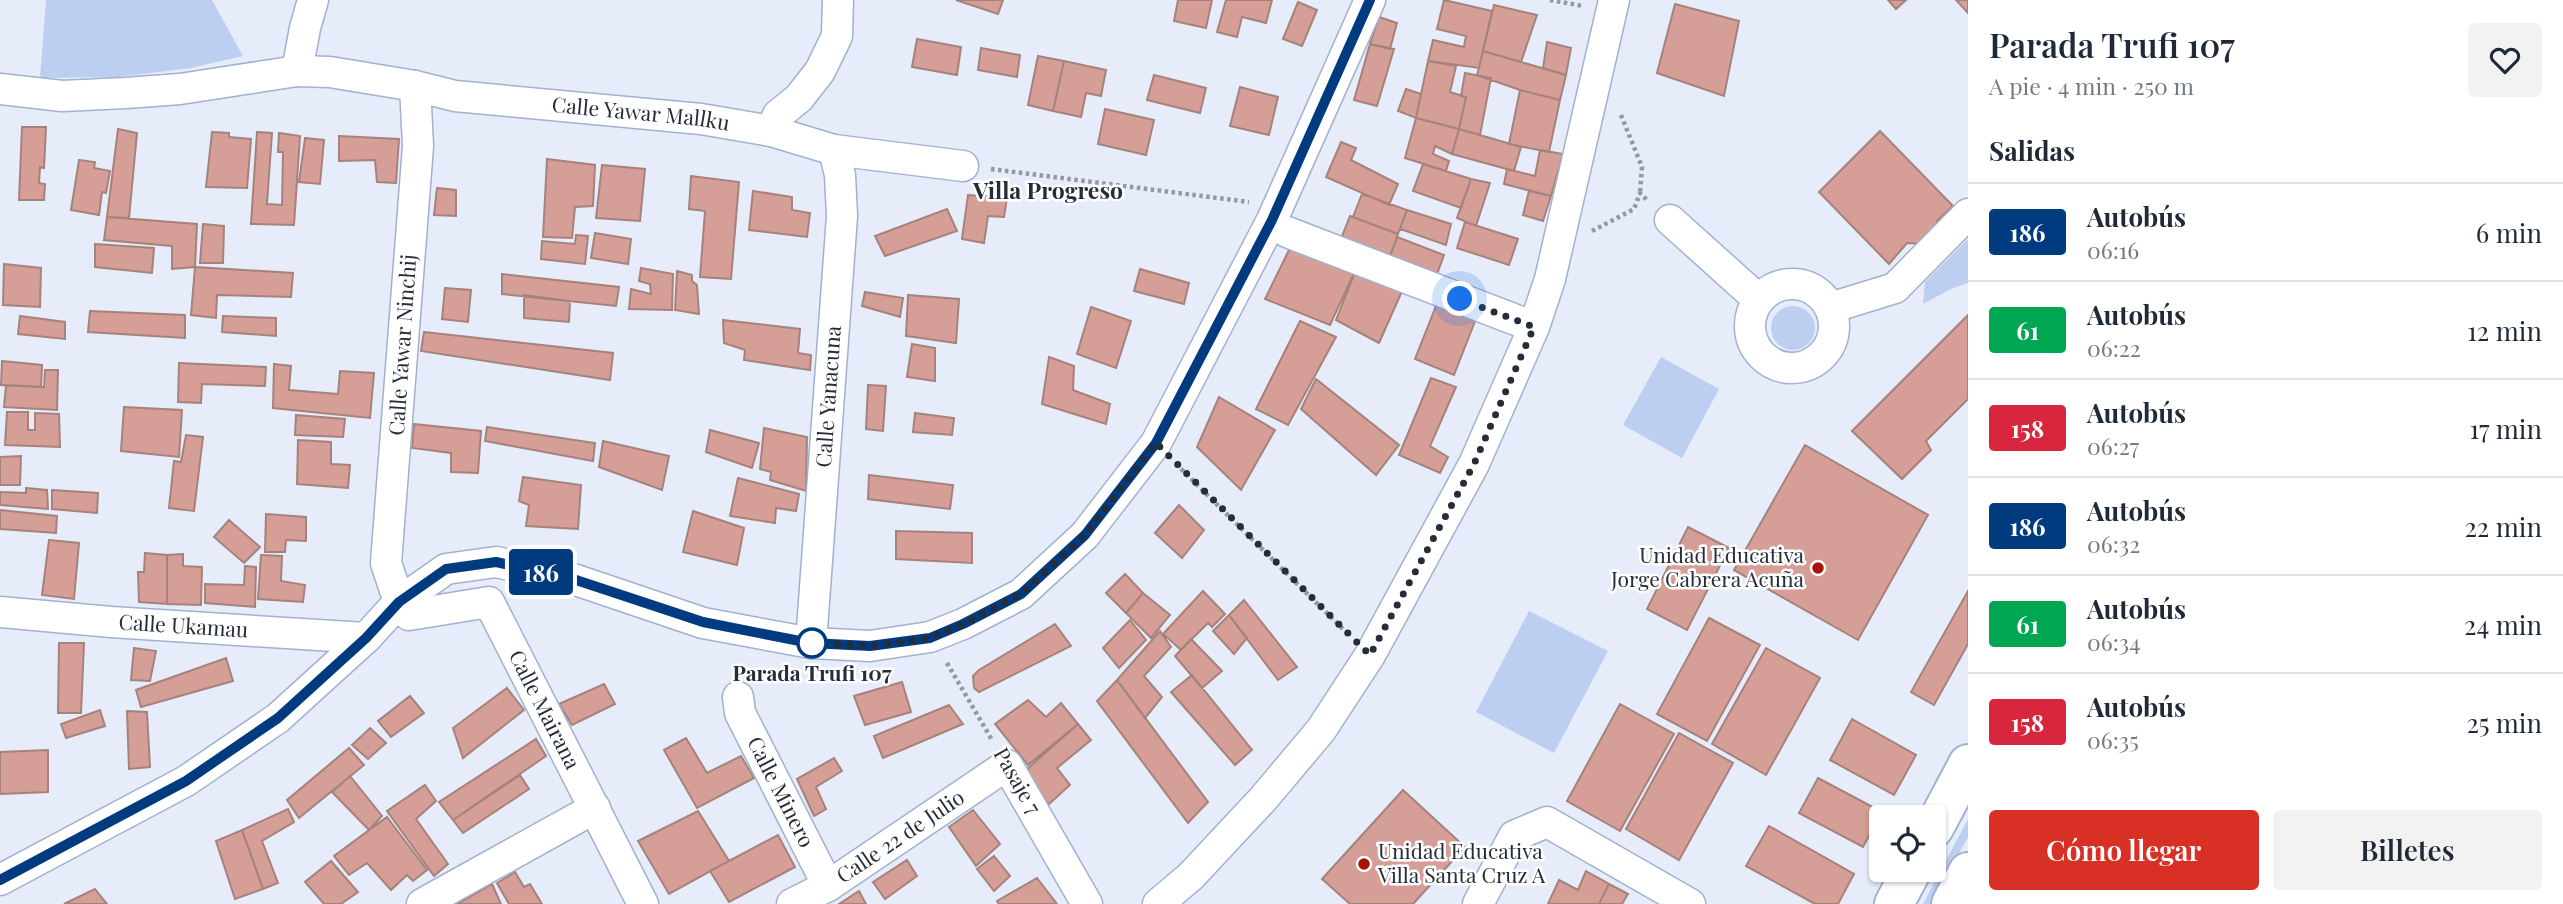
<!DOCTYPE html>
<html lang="es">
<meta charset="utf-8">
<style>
body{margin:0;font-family:"Playfair Display",serif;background:#f2f2f3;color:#1f2937;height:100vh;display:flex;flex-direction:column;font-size:26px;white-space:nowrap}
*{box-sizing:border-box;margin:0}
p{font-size:23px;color:#747a83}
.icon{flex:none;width:38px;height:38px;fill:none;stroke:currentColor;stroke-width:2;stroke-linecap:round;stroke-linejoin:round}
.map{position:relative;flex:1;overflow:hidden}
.details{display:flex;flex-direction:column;background:#fff;width:595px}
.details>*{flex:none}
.badge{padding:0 14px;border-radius:5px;font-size:24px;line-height:46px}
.fabs{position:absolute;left:1869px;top:805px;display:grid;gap:14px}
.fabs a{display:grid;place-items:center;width:77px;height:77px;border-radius:7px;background:#fff;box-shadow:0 2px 5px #0004;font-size:35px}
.you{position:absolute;width:35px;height:35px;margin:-18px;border:5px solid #fff;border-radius:50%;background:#1a73e8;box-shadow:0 0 0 10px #1a73e833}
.map>.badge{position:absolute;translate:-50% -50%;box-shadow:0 0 0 4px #fff}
h2{padding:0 21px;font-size:26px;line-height:63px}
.round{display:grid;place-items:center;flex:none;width:74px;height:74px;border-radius:7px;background:#f2f2f3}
.headline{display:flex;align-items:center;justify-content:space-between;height:119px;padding:0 21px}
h1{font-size:33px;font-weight:600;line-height:52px}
.button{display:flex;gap:14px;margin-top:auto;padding:14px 21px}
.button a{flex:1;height:80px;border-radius:7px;background:#d93025;color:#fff;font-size:28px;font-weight:600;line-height:80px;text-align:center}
.button a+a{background:#f2f2f3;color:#1f2937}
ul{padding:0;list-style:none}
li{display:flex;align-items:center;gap:21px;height:98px;padding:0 21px;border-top:2px solid #e0e1e3}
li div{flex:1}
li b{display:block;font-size:26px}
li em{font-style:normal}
li .badge{min-width:77px;font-weight:700;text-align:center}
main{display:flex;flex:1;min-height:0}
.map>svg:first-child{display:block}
</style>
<main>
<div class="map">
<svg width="1968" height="904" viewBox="0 0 1968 904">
<rect width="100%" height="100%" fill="#e6ecf9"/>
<path fill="#bdcff0" d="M 46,0 L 212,0 L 243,56 L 191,68 L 119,77 L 40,78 Z
M 1968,239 L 1968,283 L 1951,289 L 1923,304 L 1925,282 Z
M1771 328a22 22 0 1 1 44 0a22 22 0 1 1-44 0Z
M 1661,357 L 1719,389 L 1682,458 L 1623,425 Z
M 1529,611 L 1608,651 L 1554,753 L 1476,712 Z
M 1968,819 L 1968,837 L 1932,904 L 1923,904 Z"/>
<path fill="#d59e96" stroke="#a6827c" stroke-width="2" d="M 956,0 L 1003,0 L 998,14 Z
M 1178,0 L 1212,0 L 1206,28 L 1174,21 Z
M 1226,0 L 1272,0 L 1266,23 L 1242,17 L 1237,37 L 1217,32 Z
M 1444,0 L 1492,11 L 1479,68 L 1428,61 L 1433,40 L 1464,47 L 1466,36 L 1437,29 Z
M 1888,0 L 1906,0 L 1896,9 Z
M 1956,0 L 1968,0 L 1968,13 Z
M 1298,2 L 1317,10 L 1302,46 L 1283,39 Z
M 1675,4 L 1739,21 L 1724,96 L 1657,73 Z
M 1494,5 L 1537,15 L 1521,62 L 1483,51 Z
M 1379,17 L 1397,23 L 1390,49 L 1370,44 Z
M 917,39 L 961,47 L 957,75 L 912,67 Z
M 1547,42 L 1571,48 L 1566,75 L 1543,68 Z
M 1370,44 L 1394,49 L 1377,106 L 1354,100 Z
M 981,48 L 1020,55 L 1017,77 L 978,70 Z
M 1483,51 L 1566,75 L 1560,100 L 1520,90 L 1477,75 Z
M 1038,56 L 1064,61 L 1053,111 L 1028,105 Z
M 1064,61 L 1106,70 L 1101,96 L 1086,93 L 1081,117 L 1053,111 Z
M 1428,61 L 1456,66 L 1450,92 L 1466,97 L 1459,129 L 1416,118 Z
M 1465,73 L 1491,78 L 1480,135 L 1459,129 L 1466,97 L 1461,96 Z
M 1154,75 L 1206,88 L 1200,113 L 1147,100 Z
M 1240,87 L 1278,97 L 1269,135 L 1230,126 Z
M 1406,89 L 1421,94 L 1416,118 L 1398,111 Z
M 1520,90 L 1560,100 L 1549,152 L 1509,144 Z
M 1105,109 L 1154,120 L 1146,155 L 1098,144 Z
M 1416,118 L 1459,129 L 1452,154 L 1435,146 L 1433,154 L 1449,161 L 1446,171 L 1405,158 Z
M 22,127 L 46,127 L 44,168 L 40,167 L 39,183 L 45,184 L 44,200 L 19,200 Z
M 118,129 L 137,133 L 129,218 L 107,217 Z
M 1459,129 L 1521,147 L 1514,171 L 1452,154 Z
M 1880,131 L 1953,206 L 1937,221 L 1934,235 L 1924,244 L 1907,243 L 1889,264 L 1819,192 Z
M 212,132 L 229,133 L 229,137 L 251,139 L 247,188 L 206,187 Z
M 257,132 L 272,133 L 267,204 L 282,205 L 283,152 L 278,152 L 279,133 L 300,136 L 294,225 L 251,224 Z
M 339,136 L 399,139 L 396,183 L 377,182 L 375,160 L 339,161 Z
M 305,138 L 324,140 L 320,184 L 299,182 Z
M 1341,142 L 1356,148 L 1351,160 L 1398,184 L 1389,205 L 1326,177 Z
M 1540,150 L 1563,154 L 1551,196 L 1504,184 L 1507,169 L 1535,176 Z
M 547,159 L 595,165 L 593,206 L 575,207 L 572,238 L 543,237 Z
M 79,160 L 95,162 L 94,168 L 110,171 L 106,193 L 102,192 L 99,215 L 71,210 Z
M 1423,164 L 1471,179 L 1461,208 L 1413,191 Z
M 602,165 L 645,169 L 640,221 L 596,218 Z
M 691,176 L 739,182 L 731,279 L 700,277 L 705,211 L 689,209 Z
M 1471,179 L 1490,183 L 1476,226 L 1457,218 Z
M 437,188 L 456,190 L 456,216 L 434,215 Z
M 753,191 L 792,197 L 792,210 L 810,213 L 807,237 L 749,230 Z
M 1529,191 L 1551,196 L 1543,221 L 1523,215 Z
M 1362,194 L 1407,210 L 1398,234 L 1353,217 Z
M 968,195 L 1007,198 L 1004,217 L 988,216 L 984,243 L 962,239 Z
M 947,209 L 957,231 L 885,256 L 875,236 Z
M 1407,210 L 1451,224 L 1446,245 L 1400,229 Z
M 1350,216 L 1398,234 L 1390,257 L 1341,239 Z
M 107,217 L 197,224 L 195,267 L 172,269 L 172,246 L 104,240 Z
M 1465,222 L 1518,239 L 1509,265 L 1457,248 Z
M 203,224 L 224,226 L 223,263 L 200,263 Z
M 595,233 L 631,239 L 628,264 L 591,258 Z
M 576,235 L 588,236 L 585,264 L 541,259 L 542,241 L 575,244 Z
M 1397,237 L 1444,255 L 1437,274 L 1390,257 Z
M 95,244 L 154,248 L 152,273 L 95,267 Z
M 1292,244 L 1357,267 L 1330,325 L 1265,299 Z
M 4,264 L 41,268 L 40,307 L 3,305 Z
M 195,267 L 293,273 L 291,297 L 217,295 L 216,318 L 191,315 Z
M 1357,267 L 1403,289 L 1379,343 L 1336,320 Z
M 641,268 L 673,274 L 672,310 L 629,309 L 631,289 L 651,294 L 650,284 L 639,281 Z
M 1140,269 L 1189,283 L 1184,304 L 1134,291 Z
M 677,271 L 692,275 L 692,281 L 697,285 L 699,314 L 675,310 Z
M 502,274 L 619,287 L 616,306 L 502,294 Z
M 445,288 L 471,290 L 468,322 L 442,319 Z
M 865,292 L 903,298 L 900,317 L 862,306 Z
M 524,295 L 570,301 L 569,322 L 524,318 Z
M 908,295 L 959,299 L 956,343 L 906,336 Z
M 1438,301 L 1477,316 L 1454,375 L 1415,359 Z
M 1091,307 L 1131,321 L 1116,368 L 1077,354 Z
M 90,311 L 185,315 L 185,338 L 88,332 Z
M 1968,315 L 1968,399 L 1926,441 L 1931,450 L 1902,479 L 1852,431 Z
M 20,316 L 65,322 L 65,339 L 18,334 Z
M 223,316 L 276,318 L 276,336 L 222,332 Z
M 723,320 L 800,329 L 798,353 L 811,355 L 810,370 L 744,360 L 745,350 L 724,343 Z
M 1300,321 L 1336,337 L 1288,425 L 1256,409 Z
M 424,332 L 613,353 L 610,380 L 421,351 Z
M 912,344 L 935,348 L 935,381 L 907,377 Z
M 1049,357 L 1074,366 L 1073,390 L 1110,404 L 1106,424 L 1042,404 Z
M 2,361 L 42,365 L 41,387 L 1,385 Z
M 179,363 L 266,367 L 265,386 L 202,384 L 201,403 L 178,402 Z
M 274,364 L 291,366 L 289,390 L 338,394 L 340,371 L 374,373 L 370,418 L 273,408 Z
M 45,370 L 58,370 L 57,410 L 4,407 L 6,385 L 44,387 Z
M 1431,378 L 1456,387 L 1430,446 L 1448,457 L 1440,473 L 1399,455 Z
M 1316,379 L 1399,445 L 1376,475 L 1301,409 Z
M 868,385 L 886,386 L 883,431 L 866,429 Z
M 1219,397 L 1275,430 L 1241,490 L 1197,447 Z
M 124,407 L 182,410 L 179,457 L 121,451 Z
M 7,412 L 28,412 L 28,430 L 35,430 L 35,413 L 59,414 L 60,447 L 5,445 Z
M 915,413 L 954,418 L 952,435 L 913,432 Z
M 296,415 L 345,419 L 343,437 L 295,435 Z
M 414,424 L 481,431 L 478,473 L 451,472 L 451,453 L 412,448 Z
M 487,427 L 595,443 L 593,461 L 485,441 Z
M 764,428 L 807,437 L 806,491 L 770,480 L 771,472 L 760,469 Z
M 710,430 L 759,443 L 752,468 L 706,452 Z
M 186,435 L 203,437 L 194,511 L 169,508 L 174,461 L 181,462 Z
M 298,440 L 331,442 L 331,464 L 350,465 L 348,488 L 297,484 Z
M 603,441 L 669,456 L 662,490 L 599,467 Z
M 1805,445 L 1928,515 L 1858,640 L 1734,570 Z
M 21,456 L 20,485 L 0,485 L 0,457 Z
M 869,475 L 953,485 L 950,509 L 868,499 Z
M 523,477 L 581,485 L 578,529 L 526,526 L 529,505 L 519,501 Z
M 738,478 L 799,494 L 796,511 L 776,508 L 775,523 L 730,516 Z
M 26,488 L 47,490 L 48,509 L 0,505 L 0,492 L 26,493 Z
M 52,490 L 98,493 L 97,513 L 52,509 Z
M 1179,505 L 1204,530 L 1182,558 L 1155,533 Z
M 0,510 L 57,516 L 56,533 L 0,529 Z
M 693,511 L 744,528 L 737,565 L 683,552 Z
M 266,514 L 306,517 L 306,541 L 286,540 L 285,552 L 265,552 Z
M 229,520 L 260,547 L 244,563 L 214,537 Z
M 1688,527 L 1729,548 L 1687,630 L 1647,609 Z
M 896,531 L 972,533 L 972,563 L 896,559 Z
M 49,540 L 79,543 L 74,599 L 42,595 Z
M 145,553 L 167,555 L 167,604 L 139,602 L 138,572 L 144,572 Z
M 183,554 L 183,566 L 202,567 L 201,605 L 167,604 L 167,555 Z
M 261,555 L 282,556 L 281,581 L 305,585 L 303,602 L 258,599 Z
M 245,566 L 256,567 L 255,607 L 205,603 L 205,584 L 244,585 Z
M 1125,574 L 1143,593 L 1126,613 L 1106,593 Z
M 1203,591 L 1225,614 L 1212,627 L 1208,623 L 1181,650 L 1163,634 Z
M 1968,591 L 1968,644 L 1934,705 L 1911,692 Z
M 1143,593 L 1170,615 L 1151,638 L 1126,613 Z
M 1244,600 L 1297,667 L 1278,680 L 1229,615 Z
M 1229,615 L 1247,638 L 1234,654 L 1213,631 Z
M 1709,618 L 1760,645 L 1707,741 L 1657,714 Z
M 1130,620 L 1146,640 L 1119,668 L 1103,648 Z
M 1055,624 L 1071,646 L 979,692 L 974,688 L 973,676 L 979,670 Z
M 1160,631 L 1171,647 L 1144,676 L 1162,697 L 1145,718 L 1117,680 Z
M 1191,639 L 1222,671 L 1202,688 L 1175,656 Z
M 59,643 L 84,643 L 81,713 L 58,713 Z
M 134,648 L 156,651 L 150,681 L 131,680 Z
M 1766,648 L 1820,678 L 1766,775 L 1712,744 Z
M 226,658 L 233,681 L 141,707 L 136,690 Z
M 1192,675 L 1252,750 L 1235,765 L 1171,692 Z
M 1117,680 L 1208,802 L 1188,823 L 1097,701 Z
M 902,682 L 911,712 L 865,725 L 854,696 Z
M 604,684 L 615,704 L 572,725 L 559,704 Z
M 507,688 L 524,710 L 463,758 L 453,728 Z
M 410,696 L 424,713 L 391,737 L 378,721 Z
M 1028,700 L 1046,717 L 1061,703 L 1078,724 L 1028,765 L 995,724 Z
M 1620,704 L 1674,734 L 1620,831 L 1567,801 Z
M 949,705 L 963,724 L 883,758 L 874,736 Z
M 100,710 L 105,726 L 66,738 L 61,724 Z
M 127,711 L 147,712 L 150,767 L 129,769 Z
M 1852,719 L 1916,755 L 1894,795 L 1830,760 Z
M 1078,724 L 1091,740 L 1057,768 L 1070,785 L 1048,805 L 1025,771 Z
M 370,728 L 386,743 L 368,759 L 352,745 Z
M 1679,733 L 1733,763 L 1679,860 L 1626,829 Z
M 686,738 L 707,773 L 741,756 L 754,778 L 697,808 L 664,750 Z
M 536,739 L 546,756 L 453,820 L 439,802 Z
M 349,748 L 364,765 L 299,818 L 287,800 Z
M 48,750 L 48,792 L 0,794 L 0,752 Z
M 834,758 L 842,771 L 816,787 L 826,809 L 814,816 L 797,779 Z
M 520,775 L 529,789 L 463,833 L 453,820 Z
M 350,776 L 382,816 L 369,830 L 332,792 Z
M 1818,778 L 1882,812 L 1863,847 L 1799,813 Z
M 425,785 L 436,801 L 416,819 L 448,864 L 434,876 L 387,811 Z
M 1403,790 L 1465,847 L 1413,904 L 1350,904 L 1322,879 Z
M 288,809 L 294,822 L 262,841 L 278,883 L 263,889 L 242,830 Z
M 973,810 L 1000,844 L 976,866 L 949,827 Z
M 698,811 L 729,861 L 669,894 L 638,841 Z
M 387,817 L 427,870 L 413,881 L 407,875 L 391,890 L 367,863 L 349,875 L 334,856 Z
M 1769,826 L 1854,874 L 1838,904 L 1815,904 L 1746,866 Z
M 242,830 L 263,889 L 235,899 L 216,841 Z
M 778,835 L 795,867 L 729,902 L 710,871 Z
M 994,856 L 1010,876 L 994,891 L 977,869 Z
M 907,860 L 917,876 L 885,899 L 873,882 Z
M 331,861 L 358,892 L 341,904 L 324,904 L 305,882 Z
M 1586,871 L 1609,884 L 1599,904 L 1548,904 L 1559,880 L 1578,890 Z
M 515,872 L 524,887 L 530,884 L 542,904 L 509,904 L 497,883 Z
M 1037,878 L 1057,904 L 999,904 L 997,901 Z
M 492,884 L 501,904 L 457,904 Z
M 1609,884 L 1628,894 L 1622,904 L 1599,904 Z
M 95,889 L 107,904 L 64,904 Z
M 859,891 L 866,904 L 839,904 Z"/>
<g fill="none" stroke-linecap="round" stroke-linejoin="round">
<g stroke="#a1b1cf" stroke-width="33">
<g id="minor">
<path d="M 297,71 L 305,28 L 313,0"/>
<path id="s1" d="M 415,86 L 418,146 L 386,563 L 399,602 L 409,615 L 489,602 L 643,904"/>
<path id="s2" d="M 0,89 L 62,96 L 126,93 L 180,89 L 297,71 L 330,72 L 415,86 L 455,96 L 701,119 L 771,131 L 834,150 L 963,166"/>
<path d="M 771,131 L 778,115 L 799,98 L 820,71 L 837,36 L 838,0"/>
<path d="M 1670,220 L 1759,300"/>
<path d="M 1287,232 L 1534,327"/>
<circle cx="1792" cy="326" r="42"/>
<path d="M 1830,308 L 1895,288 L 1968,214"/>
<path id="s3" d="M 0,612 L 111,622 L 366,638"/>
<path id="s4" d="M 811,643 L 842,216 L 840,175 L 834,150"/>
<path id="s5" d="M 738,697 L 740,713 L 828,886"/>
<path d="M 0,880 L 186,781 L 278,718 L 366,638 L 399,602 L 446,569 L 496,562 L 573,579 L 703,623 L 811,643 L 870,646 L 930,637 L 963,624 L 1021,594 L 1085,535 L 1156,443 L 1272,220 L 1370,0"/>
<path d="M 422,904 L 595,808"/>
<path id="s6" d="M 792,904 L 828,886 L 1007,765 L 1087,904"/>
<path d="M 1158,904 L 1191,876 L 1263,799 L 1321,730 L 1370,655 L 1474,464 L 1534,327 L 1550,279 L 1614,0"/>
<path d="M 1478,904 L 1514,836 L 1547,822 L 1690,904"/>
</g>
</g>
<g stroke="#a1b1cf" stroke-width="42">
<path id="major" d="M 1934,828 L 1968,764
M 1894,904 L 1912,870
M 1951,904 L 1968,872"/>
</g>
<path stroke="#9298a5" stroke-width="4.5" stroke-dasharray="3.5 3.5" stroke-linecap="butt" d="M 1550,0 L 1583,6
M 1621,115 L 1642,167 L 1640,193
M 991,169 L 1249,202
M 1592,231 L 1634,209 L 1640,193 L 1648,201
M 1176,464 L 1349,635
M 947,663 L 992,740"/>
<use href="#minor" stroke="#fff" stroke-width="30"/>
<use href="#major" stroke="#fff" stroke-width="38"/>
</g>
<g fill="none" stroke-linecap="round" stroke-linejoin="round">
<g stroke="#fff" stroke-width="16">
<path id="line" d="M 0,880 L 186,781 L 278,718 L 366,638 L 399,602 L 446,569 L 496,562 L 573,579 L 703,622 L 810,643 L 870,646 L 930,638 L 963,624 L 1021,594 L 1085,535 L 1156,443 L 1272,220 L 1370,0"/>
</g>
<use href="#line" stroke="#003b80" stroke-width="10"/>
<path stroke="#262c38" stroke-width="7" stroke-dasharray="0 12.6" d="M 812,643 L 870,646 L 930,638 L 963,624 L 1021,594 L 1085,535 L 1156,443 L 1370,655 L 1474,464 L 1534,327 L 1460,299"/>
</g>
<g fill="#a7120e" stroke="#fff" stroke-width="2.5">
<circle cx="1818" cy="568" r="7"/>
<circle cx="1364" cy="864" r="7"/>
</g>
<circle fill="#fff" stroke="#003b80" stroke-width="3.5" cx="812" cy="643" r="14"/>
<g text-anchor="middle" stroke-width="5" stroke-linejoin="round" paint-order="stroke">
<g font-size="21" fill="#262c38" stroke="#fff">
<text dy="7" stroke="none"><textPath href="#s2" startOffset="646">Calle Yawar Mallku</textPath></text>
<text transform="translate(403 345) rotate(-86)" y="7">Calle Yawar Ninchij</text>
<text dy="7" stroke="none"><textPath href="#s4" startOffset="247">Calle Yanacuna</textPath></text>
<text dy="7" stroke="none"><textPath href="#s3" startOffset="184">Calle Ukamau</textPath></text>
<text dy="7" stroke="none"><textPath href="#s1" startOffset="738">Calle Mairana</textPath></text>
<text transform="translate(1017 781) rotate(60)" y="7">Pasaje 7</text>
<text dy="7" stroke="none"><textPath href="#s5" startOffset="105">Calle Minero</textPath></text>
<text dy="7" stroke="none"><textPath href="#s6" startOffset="128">Calle 22 de Julio</textPath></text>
</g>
<g font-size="21" fill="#262c38" stroke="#fff" text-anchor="end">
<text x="1804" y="563">Unidad Educativa<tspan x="1804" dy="24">Jorge Cabrera Acuña</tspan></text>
<text x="1378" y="859" text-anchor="start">Unidad Educativa<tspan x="1378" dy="24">Villa Santa Cruz A</tspan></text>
</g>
<g font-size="21" font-weight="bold" fill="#262c38" stroke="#fff">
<text x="812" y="681">Parada Trufi 107</text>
</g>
<g font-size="23" font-weight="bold" fill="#262c38" stroke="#fff">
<text x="1048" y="199">Villa Progreso</text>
</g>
</g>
</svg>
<div class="fabs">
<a><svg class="icon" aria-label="locate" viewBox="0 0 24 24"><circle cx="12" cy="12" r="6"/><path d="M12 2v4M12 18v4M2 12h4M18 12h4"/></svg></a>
</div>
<div class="you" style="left:1460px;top:299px"></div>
<b class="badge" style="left:541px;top:572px;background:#003b80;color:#fff">186</b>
</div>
<section class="details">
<div class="headline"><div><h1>Parada Trufi 107</h1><p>A pie · 4 min · 250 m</p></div><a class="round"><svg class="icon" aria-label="heart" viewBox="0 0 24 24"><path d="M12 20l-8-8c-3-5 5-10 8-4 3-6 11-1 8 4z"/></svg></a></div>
<h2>Salidas</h2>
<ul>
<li><span class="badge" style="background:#003b80;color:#fff">186</span><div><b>Autobús</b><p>06:16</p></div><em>6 min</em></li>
<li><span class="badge" style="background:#00a651;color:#fff">61</span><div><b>Autobús</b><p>06:22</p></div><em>12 min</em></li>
<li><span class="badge" style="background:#d7263d;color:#fff">158</span><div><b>Autobús</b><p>06:27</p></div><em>17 min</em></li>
<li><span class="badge" style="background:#003b80;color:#fff">186</span><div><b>Autobús</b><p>06:32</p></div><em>22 min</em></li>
<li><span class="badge" style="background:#00a651;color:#fff">61</span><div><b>Autobús</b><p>06:34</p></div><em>24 min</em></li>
<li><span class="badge" style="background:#d7263d;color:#fff">158</span><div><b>Autobús</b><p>06:35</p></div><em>25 min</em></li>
</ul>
<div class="button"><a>Cómo llegar</a><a>Billetes</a></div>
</section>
</main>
